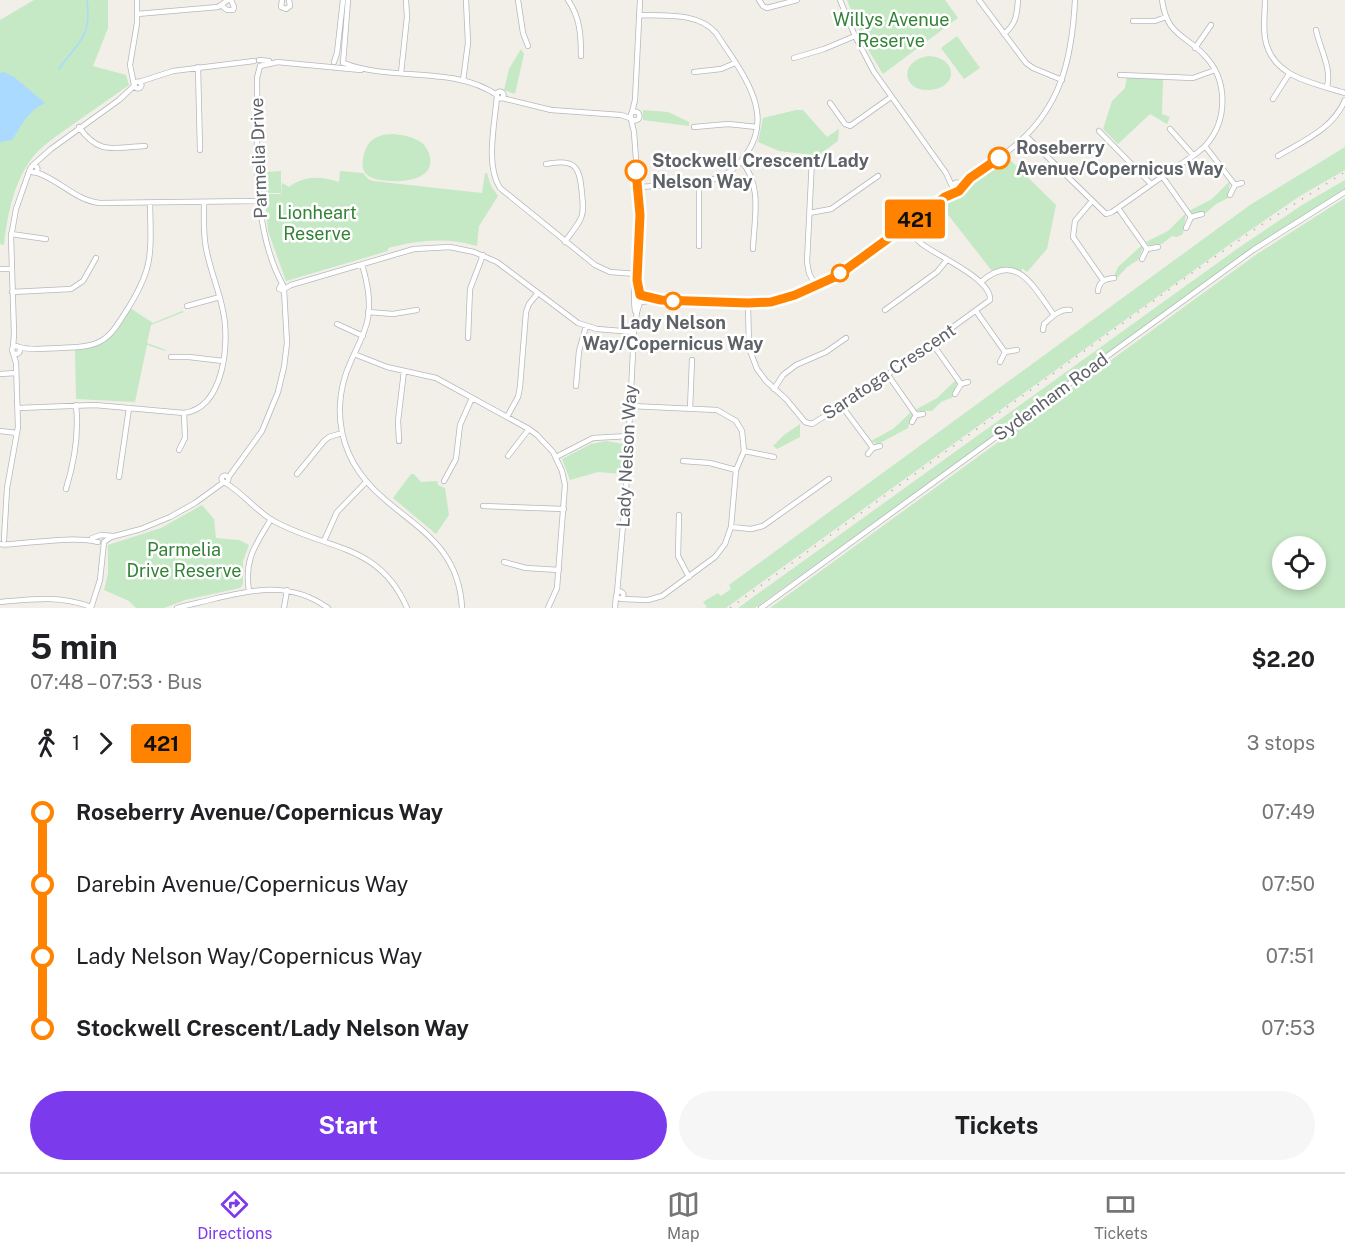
<!DOCTYPE html>
<meta charset="utf-8">
<style>
body{margin:0;font-family:"Public Sans",sans-serif;background:#f6f6f6;color:#202124;height:100vh;display:flex;flex-direction:column;font-size:22px;white-space:nowrap}
*{box-sizing:border-box;margin:0}
p{font-size:20px;color:#757577}
.icon{flex:none;width:33px;height:33px;fill:none;stroke:currentColor;stroke-width:2;stroke-linecap:round;stroke-linejoin:round}
.map{position:relative;height:608px;overflow:hidden}
.drawer{display:flex;flex-direction:column;background:#fff;flex:1}
.drawer>*{flex:none}
.badge{padding:0 12px;border-radius:4px;font-size:21px;line-height:39px}
.buttons{position:absolute;left:1272px;top:536px;display:grid;gap:12px}
.buttons a{display:grid;place-items:center;width:54px;height:54px;border-radius:50%;background:#fff;box-shadow:0 3px 9px #0003;font-size:30px}
.map>.badge{position:absolute;translate:-50% -50%;box-shadow:0 0 0 3px #fff}
.legs{display:flex;align-items:center;gap:9px;height:66px;padding:0 30px;font-size:20px}
.legs p{margin-inline-start:auto}
.headline{display:flex;align-items:center;justify-content:space-between;height:102px;padding:0 30px}
h1{font-size:33px;font-weight:700;line-height:45px}
.action{display:flex;gap:12px;margin-top:auto;padding:12px 30px}
.action a{flex:1;height:69px;border-radius:36px;background:#7c3aed;color:#fff;font-size:24px;font-weight:700;line-height:69px;text-align:center}
.action a+a{background:#f6f6f6;color:#202124}
ul{padding:0 30px;list-style:none}
li{display:flex;align-items:center;gap:21px;height:72px;font-size:22px}
li i{display:grid;place-items:center;width:9px;height:100%;margin:0 8px;background:currentColor}
li i::after{content:'';width:15px;height:15px;margin:-8px;border:4px solid;border-radius:50%;background:#fff}
li p{margin-inline-start:auto}
li:first-child i{background:linear-gradient(#0000 50%,currentColor 0)}
li:last-child i{background:linear-gradient(currentColor 50%,#0000 0)}
.tab-bar{display:flex;justify-content:space-around;align-items:center;height:84px;border-top:2px solid #e0e0e0;background:#fff;font-size:16px;color:#757577}
.tab-bar a{display:grid;justify-items:center;gap:3px}
.tab-bar .on{color:#7c3aed}
.map>svg:first-child{display:block}
</style>
<div class="map">
<svg width="1345" height="608" viewBox="0 0 1345 608">
<rect width="100%" height="100%" fill="#f1efe8"/>
<path fill="#c5e8c5" fill-rule="evenodd" d="M 34,0 L 108,0 L 108,28 L 93,66 L 126,75 L 129,85 C 110,98 91,112 72,125 C 57,136 40,146 30,161 C 13,185 7,217 4,245 L 0,244 L 0,20 Z
M 847,0 L 945,0 L 958,18 L 883,74 L 864,43 Z
M 957,36 L 980,68 L 964,79 L 941,48 Z
M 521,49 L 524,54 L 515,94 L 504,90 L 509,69 Z
M 928,56 C 958,57 959,88 930,90 C 902,92 898,61 928,56 Z
M 1127,77 L 1163,78 L 1162,114 L 1170,117 L 1167,124 L 1150,114 L 1118,144 L 1103,129 L 1112,101 L 1125,88 Z
M 643,110 L 668,112 L 689,122 L 689,126 L 643,120 Z
M 796,110 L 803,110 L 827,137 L 839,129 L 838,141 L 820,154 L 812,156 L 804,154 L 779,151 L 758,142 L 763,118 Z
M 395,134 C 408,136 425,139 429,154 C 437,178 407,182 391,181 C 369,180 357,175 365,151 C 370,137 381,134 395,134 Z
M 1345,147 L 1345,170 L 1300,196 L 1233,242 L 726,608 L 705,608 L 707,607 L 703,602 L 718,593 L 721,596 L 731,589 L 729,585 L 1250,205 Z
M 1008,158 L 1056,205 L 1047,249 L 1027,272 L 1022,268 L 1021,272 L 1006,267 L 992,271 L 942,207 Z
M 281,171 L 281,193 L 266,193 L 266,172 Z
M 340,171 L 363,173 L 368,179 L 373,181 L 482,193 L 485,173 L 487,173 L 491,186 L 498,196 L 479,226 L 477,246 C 446,237 419,240 388,248 L 388,251 L 286,281 L 268,231 L 265,194 L 281,194 L 282,183 L 289,187 C 304,175 322,176 339,182 Z
M 1345,180 L 1345,190 L 1278,232 L 755,608 L 738,608 L 1237,249 L 1302,205 Z
M 1230,181 L 1228,198 L 1216,204 L 1206,213 L 1192,213 L 1189,211 L 1212,199 Z
M 1345,198 L 1345,608 L 770,608 L 1257,254 ZM 1282,546 L 1316,546 L 1316,579 L 1282,579 Z
M 1186,213 L 1183,234 L 1177,237 L 1172,236 L 1162,244 L 1149,245 L 1146,242 L 1168,231 Z
M 1142,245 L 1143,248 L 1138,260 L 1127,267 L 1118,277 L 1114,276 L 1118,267 Z
M 130,308 L 153,323 L 182,311 L 184,312 L 151,325 L 147,343 L 166,350 L 165,351 L 147,345 L 135,402 L 76,399 L 75,350 C 108,346 114,334 130,308 Z
M 956,380 L 957,383 L 953,397 L 941,402 L 932,411 L 916,411 L 915,410 L 937,398 Z
M 911,412 L 912,415 L 908,428 L 878,444 L 871,441 L 893,429 Z
M 800,424 L 800,437 L 777,449 L 773,446 L 784,435 Z
M 606,441 L 623,444 L 621,474 L 598,472 L 570,480 L 562,459 L 591,444 Z
M 411,474 L 414,474 L 421,482 L 437,481 L 438,485 L 445,488 L 449,515 L 436,534 L 393,498 Z
M 202,505 L 214,519 L 216,538 L 239,540 L 249,545 L 243,561 L 243,584 L 240,588 L 185,600 L 164,608 L 136,608 L 129,601 L 104,590 L 108,574 L 108,545 L 161,528 Z"/>
<path fill="#aadaff" d="M 4,72 L 14,77 L 45,103 L 35,109 L 26,118 L 12,140 L 0,142 L 0,73 Z"/>
<g fill="none" stroke-linecap="round" stroke-linejoin="round">
<path stroke="#aadaff" stroke-width="1.5" d="M 59,69 C 78,41 92,39 87,0"/>
<g stroke="#b5b8bc" stroke-width="6">
<path id="minor" d="M 282,0 L 281,7 L 286,9 L 290,6 L 289,0
M 518,0 L 523,33 L 528,46
M 568,0 C 580,17 581,35 581,56
M 759,0 L 763,6 L 767,8 L 797,0
M 840,0 L 855,36 L 874,72 L 946,173 L 952,186
M 979,0 L 1026,63 L 1033,68 L 1062,80
M 1265,0 C 1265,12 1263,26 1265,38 C 1271,77 1313,83 1345,93
M 222,6 L 227,10 L 233,10 L 234,7 L 231,0
M 137,14 L 218,7 L 228,0
M 1133,21 L 1155,21 L 1166,17
M 1316,30 C 1320,49 1332,68 1327,87
M 1004,34 C 1016,24 1017,15 1018,0
M 1195,48 L 1211,25
M 794,58 L 824,49 L 855,36
M 259,60 L 269,61
M 277,62 L 361,70
M 278,62 L 260,66 L 257,78 C 258,144 250,226 283,285
M 334,62 L 337,53 L 343,0
M 343,63 L 348,0
M 344,63 C 392,82 453,65 497,95
M 198,67 L 200,150
M 694,72 L 721,69 L 735,63
M 401,73 L 407,17 L 406,0
M 1120,75 L 1193,78 L 1215,70
M 463,81 L 468,43 L 466,0
M134.5 85a3.5 3.5 0 1 1 7 0a3.5 3.5 0 1 1-7 0Z
M 139,82 L 173,71 L 254,61
M 134,85 L 130,65 L 137,23 L 137,0
M496.5 95a3.5 3.5 0 1 1 7 0a3.5 3.5 0 1 1-7 0Z
M 497,96 C 495,123 485,165 500,188 L 595,265 L 610,272 L 637,274
M 502,98 L 551,110 L 621,115 L 630,118
M 1273,99 L 1289,74
M 830,103 L 845,124 L 850,126 L 891,97
M630.5 116a4.5 4.5 0 1 1 9 0a4.5 4.5 0 1 1-9 0Z
M 632,112 L 635,100 L 640,0
M 631,119 L 634,132 L 640,215 L 634,297
M 79,127 C 99,156 115,147 145,146
M 694,127 L 728,124 L 757,127
M 1170,129 L 1193,155
M 1099,131 L 1151,184
M 1026,136 L 1106,214 L 1112,212 C 1131,199 1150,185 1169,172 C 1181,163 1196,156 1206,145 C 1228,120 1228,80 1205,56 C 1185,34 1167,36 1162,0
M 1205,146 L 1235,185
M 1278,156 C 1303,141 1333,129 1345,100
M 812,159 L 807,262 L 809,273 L 816,287
M 741,161 C 763,185 754,219 753,249
M 546,164 C 576,158 580,167 582,195 C 583,203 584,211 581,218 C 577,227 570,234 565,242
M 33,165 L 51,149 L 119,100 L 134,86
M30.5 169a3.5 3.5 0 1 1 7 0a3.5 3.5 0 1 1-7 0Z
M 35,172 C 59,179 74,200 100,203 L 259,201
M 1162,176 L 1191,217
M 699,182 L 699,246
M952.5 187a4.5 4.5 0 1 1 9 0a4.5 4.5 0 1 1-9 0Z
M 638,187 C 662,185 688,186 711,180 C 726,176 739,166 747,153 C 776,111 739,69 716,33 C 698,12 665,16 639,15
M 961,187 C 976,171 996,161 1012,148 C 1061,109 1072,59 1075,0
M 1230,195 L 1235,185 L 1242,183
M 1092,201 L 1075,221 L 1073,237 L 1103,280
M 1118,208 L 1147,249
M 809,213 L 831,209 L 878,176
M 1186,228 L 1191,217 L 1202,214
M 11,234 L 46,239
M 1142,259 L 1147,249 L 1158,247
M 362,264 C 367,282 371,299 368,318 C 365,334 357,347 351,361 C 337,391 336,424 349,454 C 378,519 458,524 462,608
M 0,269 L 11,269
M 981,282 C 1017,250 1034,288 1054,315
M 281,285 L 284,287 L 282,290 L 279,289 Z
M 284,289 L 291,285 L 414,249 L 450,247 L 474,252 L 497,262 L 578,323 L 597,329 L 634,332
M 1098,291 C 1099,281 1105,279 1114,278
M 12,292 L 71,289 L 83,281 L 96,258
M634 299a4 4 0 1 1 8 0a4 4 0 1 1-8 0Z
M 634,301 L 635,311
M 641,302 C 679,295 722,306 760,303 C 807,299 842,272 878,246 C 900,230 923,213 945,197 L 957,192
M 748,303 L 749,348 L 757,369 L 766,381 L 786,399 L 805,422 L 812,424 L 865,391 L 990,300 C 992,279 937,256 922,244 C 915,239 911,232 906,226
M 187,306 L 220,297
M 885,310 L 937,272 L 947,260
M 976,311 L 1005,352
M 368,312 L 393,314 L 417,310
M 337,324 L 363,336
M 1043,330 L 1044,324 C 1051,318 1060,308 1070,310
M 468,338 L 470,289 L 483,255
M 932,343 L 961,384
M12 350a4 4 0 1 1 8 0a4 4 0 1 1-8 0Z
M 19,347 C 32,351 47,348 60,348 C 73,347 86,348 97,343 C 111,337 117,325 125,313 C 154,268 151,255 150,203
M 13,348 L 14,333 L 11,237 L 16,209 L 30,169
M 354,354 L 387,367 L 436,378 L 529,429 L 537,435 L 553,452 L 562,471 L 565,485 L 557,588 L 548,608
M 171,357 L 189,357 L 223,361
M 1000,362 L 1005,352 L 1017,350
M 0,374 L 16,373
M 888,375 L 916,415
M 576,386 L 579,351 L 586,326
M 774,389 L 783,375 L 796,365 L 826,352 L 846,338
M 955,394 L 961,384 L 968,382
M 841,405 L 873,448
M 18,408 L 95,405 L 184,413 C 224,408 230,343 223,311 C 219,290 210,270 206,248 C 203,233 204,217 204,202
M 690,409 L 692,360
M 507,417 L 518,397 L 520,387 L 526,312 L 529,304 L 538,293
M 912,422 L 916,415 L 923,414
M 0,431 L 17,433
M 399,441 L 398,421 L 404,371
M 179,450 L 185,438 L 184,413
M 744,451 L 774,457
M 868,454 L 873,448 L 880,446
M 508,456 L 529,429
M 556,457 L 593,438 L 629,436
M 683,461 L 710,463 L 736,470
M 297,474 L 324,441 L 329,437 L 342,433
M221.5 479a3.5 3.5 0 1 1 7 0a3.5 3.5 0 1 1-7 0Z
M 119,477 L 129,408
M 228,478 L 262,431 L 278,392 L 284,367 L 287,343 L 284,290
M 444,481 L 456,459 L 460,425 L 472,398
M 224,482 C 242,492 254,509 272,520 C 324,550 379,542 407,608
M 66,489 C 74,463 79,432 76,405
M 483,506 L 564,509
M 679,515 L 678,556 L 689,577
M 731,527 L 751,529 L 763,526 L 829,479
M 92,538 L 101,535 L 113,536
M 4,540 L 7,488 L 18,427 L 16,363 L 13,353
M 324,541 L 337,512 L 366,482
M 104,542 L 111,537 L 141,529 L 170,517 L 195,503 L 224,482
M 0,544 C 8,546 16,543 24,543 C 47,541 76,537 98,542
M 504,562 L 526,568 L 559,570
M 249,591 C 244,559 255,546 271,519
M616.5 595a3.5 3.5 0 1 1 7 0a3.5 3.5 0 1 1-7 0Z
M 617,593 L 626,491 L 634,332 L 637,312 L 640,302
M 621,599 L 648,600 L 662,596 L 715,557 L 725,544 L 731,527 L 736,470 L 744,451 L 742,431 L 736,421 L 717,410 L 631,406
M 0,602 C 32,599 61,595 91,607
M 91,608 L 100,580 L 104,542
M 177,608 C 190,604 204,602 217,598 C 258,589 292,582 328,608
M 284,608 L 287,590
M 615,608 L 616,596
M 761,608 L 1253,250 L 1345,192"/>
</g>
<use href="#minor" stroke="#fff" stroke-width="4.5"/>
<path stroke="#b6b7b8" stroke-width="1.5" stroke-dasharray="1.5 8" stroke-linecap="butt" d="M 730,608 L 1199,268 L 1258,227 L 1345,172"/>
</g>
<g fill="none" stroke-linecap="round" stroke-linejoin="round">
<g stroke="#fff" stroke-width="14">
<path id="line-1" d="M 636,171 L 640,215 L 637,280 L 640,295 L 661,300 L 748,303 L 771,302 L 795,295 L 837,276 L 945,197 L 959,191 L 970,178 L 999,158"/>
</g>
<use href="#line-1" stroke="#ff8200" stroke-width="9"/>
</g>
<g fill="#fff" stroke="#ff8200" stroke-width="3">
<circle cx="999" cy="158" r="10"/>
<circle cx="636" cy="171" r="10"/>
<circle cx="840" cy="273" r="8"/>
<circle cx="673" cy="301" r="8"/>
</g>
<g text-anchor="middle" stroke-width="5" stroke-linejoin="round" paint-order="stroke">
<g font-size="18" fill="#348238" stroke="#fff">
<text x="891" y="26">Willys Avenue<tspan x="891" dy="21">Reserve</tspan></text>
<text x="317" y="219">Lionheart<tspan x="317" dy="21">Reserve</tspan></text>
<text x="184" y="556">Parmelia<tspan x="184" dy="21">Drive Reserve</tspan></text>
</g>
<g font-size="18" font-weight="bold" fill="#5f6368" stroke="#fff" text-anchor="start">
<text x="1016" y="154">Roseberry<tspan x="1016" dy="21">Avenue/Copernicus Way</tspan></text>
<text x="652" y="167">Stockwell Crescent/Lady<tspan x="652" dy="21">Nelson Way</tspan></text>
<text x="673" y="329" text-anchor="middle">Lady Nelson<tspan x="673" dy="21">Way/Copernicus Way</tspan></text>
</g>
<g font-size="18" fill="#5f6368" stroke="#fff">
<text transform="translate(259 158) rotate(-92)" y="6">Parmelia Drive</text>
<text transform="translate(889 372) rotate(-34)" y="6">Saratoga Crescent</text>
<text transform="translate(1051 397) rotate(-36)" y="6">Sydenham Road</text>
<text transform="translate(627 456) rotate(-87)" y="6">Lady Nelson Way</text>
</g>
</g>
</svg>
<div class="buttons">
<a><svg class="icon" aria-label="locate" viewBox="0 0 24 24"><circle cx="12" cy="12" r="6"/><path d="M12 2v4M12 18v4M2 12h4M18 12h4"/></svg></a>
</div>
<b class="badge" style="left:915px;top:219px;background:#ff8200;color:#111">421</b>
</div>
<section class="drawer">
<div class="headline"><div><h1>5 min</h1><p>07:48 – 07:53 · Bus</p></div><b>$2.20</b></div>
<div class="legs"><svg class="icon" aria-label="walk" viewBox="0 0 24 24"><circle cx="13" cy="4" r="2"/><path d="M13 8l-2 6 4 7M11 14l-3 7M7 12l3-4h3l4 4"/></svg>1<svg class="icon" aria-label="forward" viewBox="0 0 24 24"><path d="M9 5l7 7-7 7"/></svg><b class="badge" style="background:#ff8200;color:#111">421</b><p>3 stops</p></div>
<ul>
<li><i style="color:#ff8200"></i><b>Roseberry Avenue/Copernicus Way</b><p>07:49</p></li>
<li><i style="color:#ff8200"></i><span>Darebin Avenue/Copernicus Way</span><p>07:50</p></li>
<li><i style="color:#ff8200"></i><span>Lady Nelson Way/Copernicus Way</span><p>07:51</p></li>
<li><i style="color:#ff8200"></i><b>Stockwell Crescent/Lady Nelson Way</b><p>07:53</p></li>
</ul>
<div class="action"><a>Start</a><a>Tickets</a></div>
</section>
<nav class="tab-bar">
<a class="on"><svg class="icon" aria-label="directions" viewBox="0 0 24 24"><path d="M12 3l9 9-9 9-9-9zM9 14v-3h6M13 9l2 2-2 2"/></svg>Directions</a>
<a><svg class="icon" aria-label="map" viewBox="0 0 24 24"><path d="M3 6l6-2 6 2 6-2v14l-6 2-6-2-6 2zM9 4v14M15 6v14"/></svg>Map</a>
<a><svg class="icon" aria-label="tickets" viewBox="0 0 24 24"><path d="M3 7h18v10H3zM15 7v10"/></svg>Tickets</a>
</nav>
